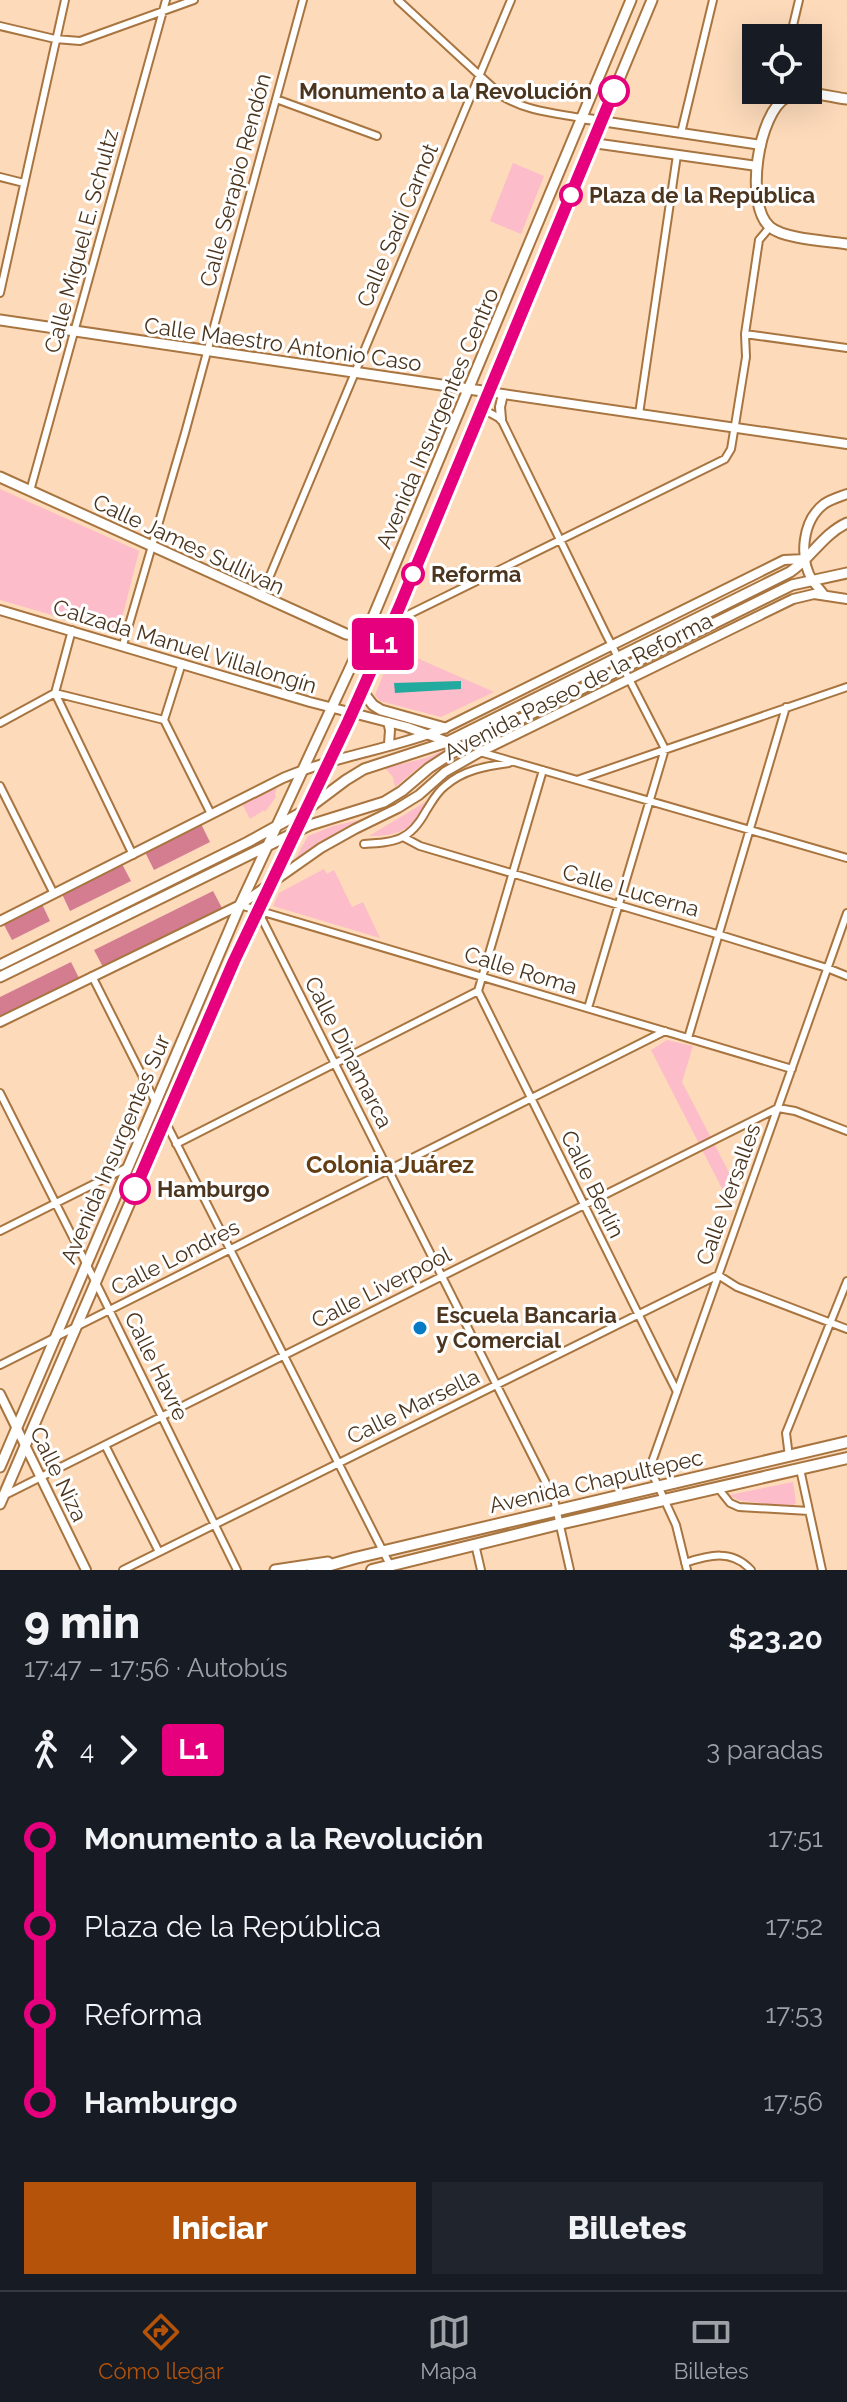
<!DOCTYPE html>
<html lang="es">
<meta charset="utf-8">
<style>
body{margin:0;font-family:Raleway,sans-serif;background:#20242c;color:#f1f3f6;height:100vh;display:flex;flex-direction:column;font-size:30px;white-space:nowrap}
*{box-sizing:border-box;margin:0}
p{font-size:26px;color:#9ea1a6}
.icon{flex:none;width:44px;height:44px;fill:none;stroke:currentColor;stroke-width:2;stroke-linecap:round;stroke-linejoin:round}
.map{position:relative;height:1570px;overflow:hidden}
.panel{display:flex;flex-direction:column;background:#171b24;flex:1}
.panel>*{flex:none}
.badge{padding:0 16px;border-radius:6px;font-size:28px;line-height:52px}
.buttons{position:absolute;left:742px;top:24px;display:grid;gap:16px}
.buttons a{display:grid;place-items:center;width:80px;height:80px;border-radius:0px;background:#171b24;box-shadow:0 8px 32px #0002;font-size:40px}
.map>.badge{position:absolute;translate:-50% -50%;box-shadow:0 0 0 4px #fff}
.legs{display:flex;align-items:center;gap:12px;height:88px;padding:0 24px;font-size:26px}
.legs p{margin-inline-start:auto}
.headline{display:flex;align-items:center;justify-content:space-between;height:136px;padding:0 24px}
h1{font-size:44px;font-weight:800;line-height:60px}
.button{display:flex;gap:16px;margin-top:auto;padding:16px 24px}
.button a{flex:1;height:92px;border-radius:0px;background:#b45309;color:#fff;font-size:32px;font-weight:800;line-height:92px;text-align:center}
.button a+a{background:#20242c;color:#f1f3f6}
ul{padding:0 24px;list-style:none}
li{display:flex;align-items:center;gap:28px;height:88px;font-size:30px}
li i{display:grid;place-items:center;width:12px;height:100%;margin:0 10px;background:currentColor}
li i::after{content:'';width:20px;height:20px;margin:-10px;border:6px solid;border-radius:50%;background:#171b24}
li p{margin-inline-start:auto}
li:first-child i{background:linear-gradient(#0000 50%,currentColor 0)}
li:last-child i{background:linear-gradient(currentColor 50%,#0000 0)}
.dock{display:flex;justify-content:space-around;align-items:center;height:112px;border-top:2px solid #363941;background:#171b24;font-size:22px;color:#9ea1a6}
.dock a{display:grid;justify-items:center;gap:4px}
.dock .active{color:#b45309}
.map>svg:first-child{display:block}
</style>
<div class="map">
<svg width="847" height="1570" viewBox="0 0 847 1570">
<rect width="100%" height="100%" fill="#fcdaba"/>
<path fill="#fcbcc9" d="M 513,163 L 544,176 L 521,234 L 490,221 Z
M 0,489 L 139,551 L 118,634 L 0,600 Z
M 394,648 L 494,692 L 441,717 L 380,701 L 375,695 Z
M 449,748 L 423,764 L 395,787 L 393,777 L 385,768 L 426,758 Z
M 277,787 L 275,794 L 276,797 L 265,812 L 264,810 L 250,819 L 242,804 Z
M 427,801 C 416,828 398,837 369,836 Z
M 364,819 L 318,844 L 292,865 L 308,836 L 333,826 Z
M 324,869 L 327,874 L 334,870 L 352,907 L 363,902 L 380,938 L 273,906 L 279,893 Z
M 667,1040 L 693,1046 L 682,1082 L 736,1186 L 732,1208 L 651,1050 Z
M 793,1482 L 796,1503 L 791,1507 L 738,1500 L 729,1495 Z"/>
<path fill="#d47d91" d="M 201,824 L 210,842 L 154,870 L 145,852 Z
M 122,864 L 131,881 L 70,911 L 62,894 Z
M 213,891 L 222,908 L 103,967 L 94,950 Z
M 42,904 L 50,921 L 12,940 L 3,923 Z
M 71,962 L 79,978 L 0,1018 L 0,997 Z"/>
<path fill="#23aa9e" d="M 461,681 L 461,689 L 395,693 L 394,683 Z"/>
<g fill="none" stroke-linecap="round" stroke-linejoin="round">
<g stroke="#a87540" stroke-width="10">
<path id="minor" d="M 398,0 L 502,96 C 526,111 554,113 581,118
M 0,26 L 55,39 L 80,41 L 194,0
M 790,38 L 799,0
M 276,99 L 377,136
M 681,133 L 713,0
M 0,177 L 24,183
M 0,293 L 65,0
M 745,334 L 847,348
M 481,412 L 490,413 L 501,419 L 606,634 L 665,749 L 588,1008
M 639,414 L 677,155
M 30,491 L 166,0
M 261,597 L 511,0
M 365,636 L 725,459 L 731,449 L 736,419 L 746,357 L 745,334 L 759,240 L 770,227
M 123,645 L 185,433 L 303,0
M 55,693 L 133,855
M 55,693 L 164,720
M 164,720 L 211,814
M 164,720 L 182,663
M 0,723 L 55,693 L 72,630
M 480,752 L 847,858
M 577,780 L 847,687
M 0,786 L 54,894
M 405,838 L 420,846 L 720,935 L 827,968 L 847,976
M 364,844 C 395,842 410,841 426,811 C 432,802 436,793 445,786 C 463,770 486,766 509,763
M 240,905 L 792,1069
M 258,911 L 554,1499 L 570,1570
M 92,976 L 155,1101
M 478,991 L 677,1392
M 478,991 L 543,770
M 688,1038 L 786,707
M 0,1093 L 100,1291 L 237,1570
M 165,1121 L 391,1567
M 176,1144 L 478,991
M 0,1231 L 126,1168
M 0,1365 L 665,1031
M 105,1445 L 159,1552
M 789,1457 L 786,1433 L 847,1281
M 800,1469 L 822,1570
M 718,1488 L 730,1503 L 739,1507 L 809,1511
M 3,1496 L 778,1108 L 795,1111 L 847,1131
M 475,1544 L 481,1570
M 685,1563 C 709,1555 732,1549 751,1570
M 123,1570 L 718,1275 L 737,1287 L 847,1329
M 687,1570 L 676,1525 L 653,1475 L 652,1462 L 847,913"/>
</g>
<g stroke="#a87540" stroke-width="12">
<path id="tertiary" d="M 581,118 L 761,145
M 593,143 L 757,166
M 489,392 L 847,444
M 501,419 L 500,407 L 503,394
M 824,595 C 821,590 815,585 812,580 C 799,557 802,521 824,504 C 831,499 839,497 847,494
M 0,610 L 310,702 L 407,727 L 468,749
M 388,722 L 390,730 L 389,744
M 0,921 L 283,778 C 335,756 393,749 445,728 L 784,560 L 805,559
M 0,1022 L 240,905 L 321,848 L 355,829 L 398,808 L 419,795 L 445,772 L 480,752 L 793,599 L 814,594 L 847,599
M 0,1394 L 86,1570"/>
</g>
<g stroke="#a87540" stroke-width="13">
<path id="secondary" d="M 847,99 C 829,97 804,88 787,97 C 758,112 744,205 770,227 C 784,239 827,241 847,244
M 0,320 L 489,392
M 0,477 L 346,634 L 365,636
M 362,691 L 373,705 L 381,710 L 445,728
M 0,965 L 248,842 L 306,810 L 346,780 L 364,769 L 447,742 L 790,572 C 811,558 823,534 847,523
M 0,977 L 310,825 L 384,802 L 402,791 L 429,768 L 452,753 L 792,585 L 847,573
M 0,1467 L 240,905 L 365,636 L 631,0
M 0,1504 L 234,961 L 331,758 L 399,608 L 652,0
M 275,1570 L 328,1562"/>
</g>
<g stroke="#a87540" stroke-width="14">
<path id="primary" d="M 313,1570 L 355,1558 L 847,1442
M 372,1570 L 559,1524 L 847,1458"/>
</g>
<use href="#minor" stroke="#fff" stroke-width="6"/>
<use href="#tertiary" stroke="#fff" stroke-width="8"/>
<use href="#secondary" stroke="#fff" stroke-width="9"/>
<use href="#primary" stroke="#fff" stroke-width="10"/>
</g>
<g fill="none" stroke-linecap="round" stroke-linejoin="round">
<g stroke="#fff" stroke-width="18">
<path id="line-1" d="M 135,1189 L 234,961 L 348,722 L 399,608 L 614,91"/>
</g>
<use href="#line-1" stroke="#e6007e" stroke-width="12"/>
</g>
<g fill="#fff" stroke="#e6007e" stroke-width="4">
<circle cx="614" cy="91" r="14"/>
<circle cx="571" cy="195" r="10"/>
<circle cx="413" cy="574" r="10"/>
<circle cx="135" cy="1189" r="14"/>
</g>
<circle fill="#057bc5" stroke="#fff" stroke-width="3" cx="420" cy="1328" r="8"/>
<g text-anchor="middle" stroke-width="6" stroke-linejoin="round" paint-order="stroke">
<g font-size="22" font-weight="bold" fill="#4b351e" stroke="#fff" text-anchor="start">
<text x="592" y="99" text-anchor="end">Monumento a la Revolución</text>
<text x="589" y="203">Plaza de la República</text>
<text x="431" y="582">Reforma</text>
<text x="157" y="1197">Hamburgo</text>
</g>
<g font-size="22" fill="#4b351e" stroke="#fff">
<text transform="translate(235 180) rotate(-75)" y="8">Calle Serapio Rendón</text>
<text transform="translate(397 225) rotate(-67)" y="8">Calle Sadi Carnot</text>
<text transform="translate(81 241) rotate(-75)" y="8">Calle Miguel E. Schultz</text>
<text transform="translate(283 344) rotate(8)" y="8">Calle Maestro Antonio Caso</text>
<text transform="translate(437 418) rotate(-67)" y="8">Avenida Insurgentes Centro</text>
<text transform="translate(189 544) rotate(25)" y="8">Calle James Sullivan</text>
<text transform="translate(185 646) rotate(17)" y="8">Calzada Manuel Villalongín</text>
<text transform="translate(578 686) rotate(-27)" y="8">Avenida Paseo de la Reforma</text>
<text transform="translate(631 890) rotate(16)" y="8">Calle Lucerna</text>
<text transform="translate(521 970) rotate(17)" y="8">Calle Roma</text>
<text transform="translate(349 1052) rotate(63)" y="8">Calle Dinamarca</text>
<text transform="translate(115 1149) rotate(-67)" y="8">Avenida Insurgentes Sur</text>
<text transform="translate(593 1184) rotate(64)" y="8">Calle Berlín</text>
<text transform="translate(728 1194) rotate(-70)" y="8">Calle Versalles</text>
<text transform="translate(175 1257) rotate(-27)" y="8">Calle Londres</text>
<text transform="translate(381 1287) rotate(-27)" y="8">Calle Liverpool</text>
<text transform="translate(157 1366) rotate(64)" y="8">Calle Havre</text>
<text transform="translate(413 1406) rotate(-26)" y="8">Calle Marsella</text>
<text transform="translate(59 1474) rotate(64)" y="8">Calle Niza</text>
<text transform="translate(596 1481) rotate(-13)" y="8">Avenida Chapultepec</text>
</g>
<g font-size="22" font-weight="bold" fill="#4b351e" stroke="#fff" text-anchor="start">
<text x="436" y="1323">Escuela Bancaria<tspan x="436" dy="25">y Comercial</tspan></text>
</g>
<g font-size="24" font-weight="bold" fill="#633e14" stroke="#fff">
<text x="390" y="1173">Colonia Juárez</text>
</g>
</g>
</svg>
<div class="buttons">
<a><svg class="icon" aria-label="locate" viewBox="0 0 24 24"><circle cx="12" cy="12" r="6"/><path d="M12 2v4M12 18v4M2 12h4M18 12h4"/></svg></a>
</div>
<b class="badge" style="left:383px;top:644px;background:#e6007e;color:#fff">L1</b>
</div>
<section class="panel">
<div class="headline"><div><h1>9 min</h1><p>17:47 – 17:56 · Autobús</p></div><b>$23.20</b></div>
<div class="legs"><svg class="icon" aria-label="walk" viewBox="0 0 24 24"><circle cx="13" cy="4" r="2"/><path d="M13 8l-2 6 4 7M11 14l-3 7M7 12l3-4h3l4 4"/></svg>4<svg class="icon" aria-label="forward" viewBox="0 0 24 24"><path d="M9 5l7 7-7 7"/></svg><b class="badge" style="background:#e6007e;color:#fff">L1</b><p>3 paradas</p></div>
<ul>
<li><i style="color:#e6007e"></i><b>Monumento a la Revolución</b><p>17:51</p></li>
<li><i style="color:#e6007e"></i><span>Plaza de la República</span><p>17:52</p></li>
<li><i style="color:#e6007e"></i><span>Reforma</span><p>17:53</p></li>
<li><i style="color:#e6007e"></i><b>Hamburgo</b><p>17:56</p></li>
</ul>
<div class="button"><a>Iniciar</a><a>Billetes</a></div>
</section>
<nav class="dock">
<a class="active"><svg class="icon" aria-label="directions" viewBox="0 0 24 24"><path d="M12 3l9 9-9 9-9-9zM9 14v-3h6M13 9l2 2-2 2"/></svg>Cómo llegar</a>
<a><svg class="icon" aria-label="map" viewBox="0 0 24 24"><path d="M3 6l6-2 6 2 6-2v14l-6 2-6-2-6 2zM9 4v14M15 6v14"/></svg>Mapa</a>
<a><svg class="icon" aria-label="tickets" viewBox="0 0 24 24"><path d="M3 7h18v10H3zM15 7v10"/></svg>Billetes</a>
</nav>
